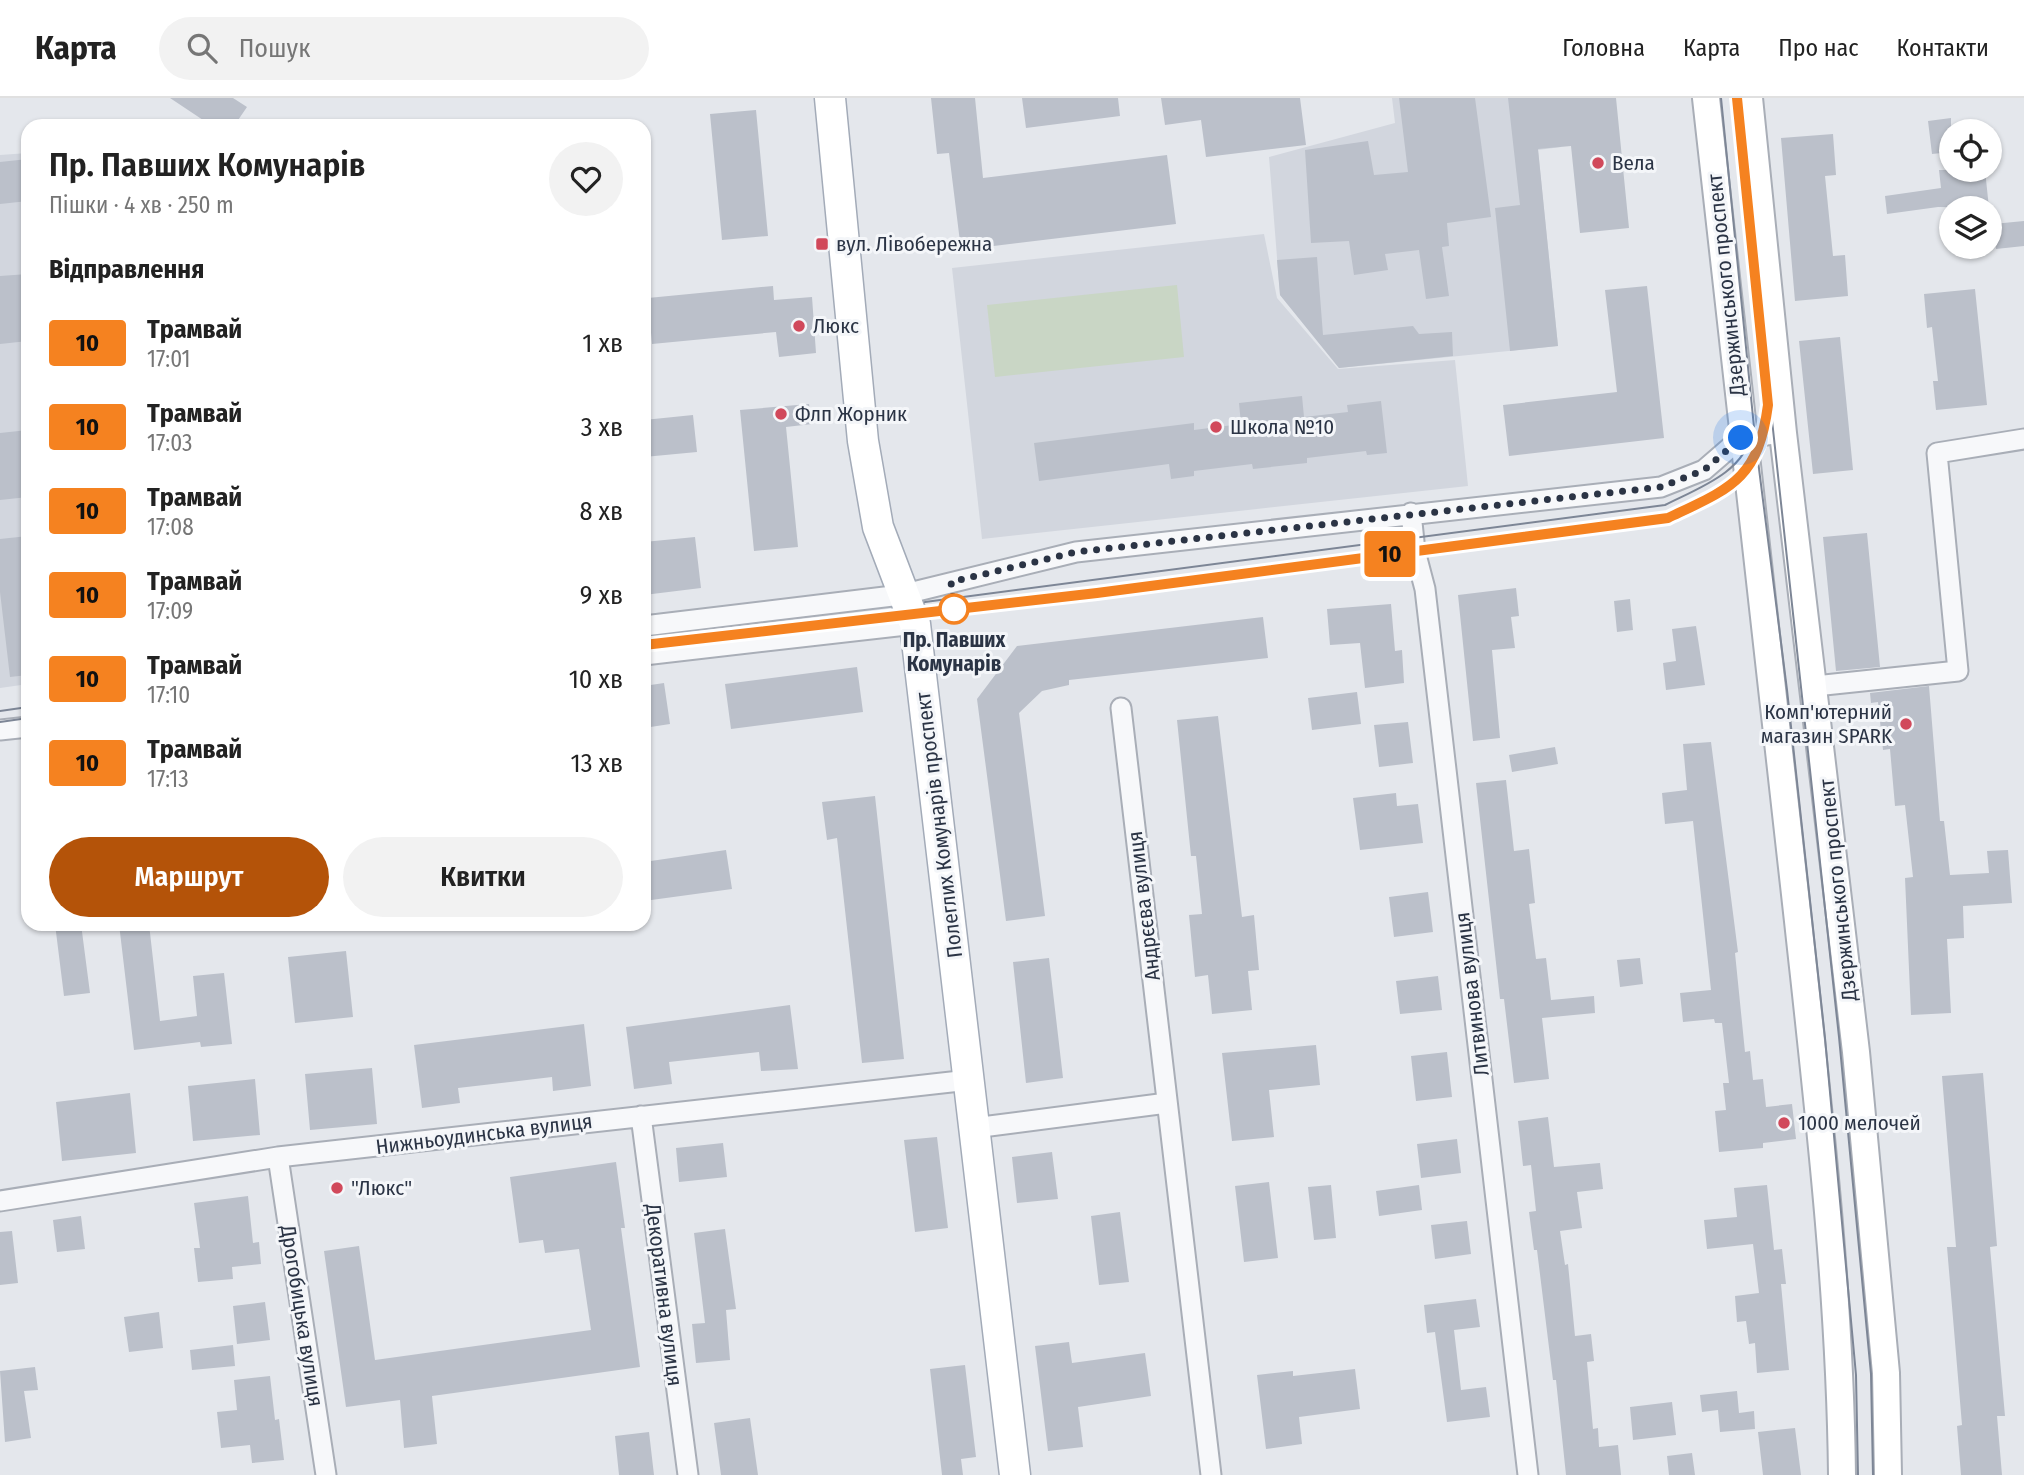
<!DOCTYPE html>
<html lang="uk">
<meta charset="utf-8">
<style>
body{margin:0;font-family:"Fira Sans Condensed",sans-serif;background:#f2f2f2;color:#222;height:100vh;display:flex;flex-direction:column;font-size:26px;white-space:nowrap}
*{box-sizing:border-box;margin:0}
p{font-size:23px;color:#767676}
.icon{flex:none;width:38px;height:38px;fill:none;stroke:currentColor;stroke-width:2;stroke-linecap:round;stroke-linejoin:round}
.map{position:relative;flex:1;overflow:hidden}
.sheet{position:absolute;left:21px;top:21px;width:630px;height:812px;display:flex;flex-direction:column;background:#fff;border-radius:21px;box-shadow:0 2px 5px #0004}
.sheet>*{flex:none}
.badge{padding:0 14px;border-radius:5px;font-size:24px;line-height:46px}
.buttons{position:absolute;left:1939px;top:21px;display:grid;gap:14px}
.buttons a{display:grid;place-items:center;width:63px;height:63px;border-radius:50%;background:#fff;box-shadow:0 2px 5px #0004;font-size:35px}
.you{position:absolute;width:35px;height:35px;margin:-18px;border:5px solid #fff;border-radius:50%;background:#1a73e8;box-shadow:0 0 0 10px #1a73e833}
.map>.badge{position:absolute;translate:-50% -50%;box-shadow:0 0 0 4px #fff}
h2{padding:0 28px;font-size:26px;line-height:63px}
.round{display:grid;place-items:center;flex:none;width:74px;height:74px;border-radius:37px;background:#f2f2f2}
.headline{display:flex;align-items:center;justify-content:space-between;height:119px;padding:0 28px}
h1{font-size:33px;font-weight:600;line-height:52px}
.cta{display:flex;gap:14px;margin-top:auto;padding:14px 28px}
.cta a{flex:1;height:80px;border-radius:42px;background:#b45309;color:#fff;font-size:28px;font-weight:600;line-height:80px;text-align:center}
.cta a+a{background:#f2f2f2;color:#222}
ul{padding:0;list-style:none}
li{display:flex;align-items:center;gap:21px;height:84px;padding:0 28px}
li div{flex:1}
li b{display:block;font-size:26px}
li em{font-style:normal}
li .badge{min-width:77px;font-weight:700;text-align:center}
header{display:flex;align-items:center;gap:42px;box-sizing:border-box;height:98px;padding:0 35px;background:#fff;border-bottom:2px solid #e0e0e0}
header strong{font-size:33px}
nav{display:flex;gap:38px;margin-inline-start:auto;font-size:24px}
.search{width:490px;height:63px;background:#f2f2f2;display:flex;align-items:center;gap:18px;box-sizing:border-box;padding:0 24px;border-radius:38px;color:#767676;font-size:26px}
.map>svg:first-child{display:block}
</style>
<header>
<strong>Карта</strong>
<div class="search"><svg class="icon" aria-label="search" viewBox="0 0 24 24"><circle cx="10" cy="10" r="6"/><path d="M15 15l6 6"/></svg>Пошук</div>
<nav><a>Головна</a><a>Карта</a><a>Про нас</a><a>Контакти</a></nav>
</header>
<div class="map">
<svg width="2024" height="1377" viewBox="0 0 2024 1377">
<rect width="100%" height="100%" fill="#e4e7ec"/>
<path fill="#d2d6de" d="M 1392,0 L 1555,0 L 1561,49 L 1538,52 L 1558,248 L 1339,270 L 1280,197 L 1269,59 L 1395,25 Z
M 28,55 L 28,586 L 0,590 L 0,57 Z
M 1264,136 L 1277,200 L 1338,271 L 1455,262 L 1468,388 L 982,441 L 952,170 Z"/>
<path fill="#c9d6c5" d="M 1177,187 L 1184,259 L 995,279 L 987,207 Z"/>
<path fill="#bbc0ca" d="M 170,0 L 233,0 L 247,9 L 234,28 L 212,28 Z
M 931,0 L 975,0 L 983,80 L 1167,57 L 1176,126 L 961,152 L 949,55 L 937,56 Z
M 1022,0 L 1118,0 L 1120,18 L 1026,30 Z
M 1161,0 L 1300,0 L 1306,47 L 1206,59 L 1201,22 L 1165,27 Z
M 1399,0 L 1475,0 L 1491,119 L 1447,125 L 1449,148 L 1442,149 L 1449,198 L 1426,201 L 1419,152 L 1385,156 L 1388,172 L 1354,177 L 1349,143 L 1311,145 L 1305,52 L 1368,43 L 1374,77 L 1408,74 Z
M 1508,0 L 1616,0 L 1629,130 L 1580,135 L 1571,48 L 1538,51 L 1558,248 L 1510,253 L 1495,110 L 1520,107 Z
M 756,12 L 768,138 L 722,142 L 710,16 Z
M 1951,20 L 1951,54 L 1932,56 L 1928,23 Z
M 1833,36 L 1836,77 L 1825,78 L 1833,158 L 1845,157 L 1848,198 L 1795,203 L 1781,40 Z
M 28,61 L 28,103 L 0,106 L 0,64 Z
M 1939,72 L 1985,72 L 1989,110 L 1938,109 L 1887,116 L 1885,98 L 1941,90 Z
M 2024,123 L 2024,148 L 1996,151 L 1993,126 Z
M 1317,159 L 1323,237 L 1413,228 L 1419,236 L 1452,234 L 1453,258 L 1339,270 L 1280,197 L 1277,162 Z
M 28,176 L 28,243 L 0,246 L 0,178 Z
M 773,188 L 774,202 L 812,199 L 816,255 L 779,259 L 776,234 L 652,246 L 648,200 Z
M 1647,188 L 1664,340 L 1509,358 L 1503,307 L 1617,294 L 1605,192 Z
M 1975,191 L 1987,307 L 1936,312 L 1933,283 L 1938,283 L 1932,229 L 1927,230 L 1924,196 Z
M 1840,239 L 1853,372 L 1813,376 L 1799,243 Z
M 1302,298 L 1304,319 L 1348,314 L 1347,307 L 1381,303 L 1387,355 L 1367,357 L 1366,353 L 1307,360 L 1307,365 L 1253,371 L 1252,366 L 1194,373 L 1194,378 L 1171,381 L 1169,366 L 1039,383 L 1034,345 L 1194,325 L 1194,332 L 1241,326 L 1239,305 Z
M 809,306 L 812,326 L 786,329 L 798,449 L 754,453 L 740,312 Z
M 693,317 L 697,354 L 644,359 L 644,322 Z
M 28,332 L 28,399 L 0,402 L 0,335 Z
M 1867,435 L 1880,569 L 1836,573 L 1823,439 Z
M 28,438 L 28,577 L 10,579 L 0,494 L 0,441 Z
M 695,439 L 701,490 L 644,497 L 644,444 Z
M 1516,490 L 1519,518 L 1511,519 L 1515,550 L 1492,552 L 1500,640 L 1473,643 L 1458,497 Z
M 1630,501 L 1633,532 L 1617,534 L 1614,503 Z
M 1391,506 L 1395,553 L 1402,552 L 1404,585 L 1365,590 L 1360,545 L 1330,547 L 1327,511 Z
M 1263,519 L 1268,560 L 1069,582 L 1069,587 L 1042,593 L 1019,615 L 1045,818 L 1006,823 L 977,601 L 1017,548 Z
M 1696,528 L 1705,587 L 1666,592 L 1663,565 L 1676,563 L 1672,531 Z
M 857,569 L 863,614 L 731,631 L 725,586 Z
M 664,585 L 670,626 L 644,630 L 644,588 Z
M 1929,588 L 1940,723 L 1944,723 L 1950,777 L 1989,775 L 1987,753 L 2008,752 L 2012,805 L 1963,808 L 1964,840 L 1947,841 L 1951,915 L 1911,917 L 1905,780 L 1913,779 L 1905,707 L 1895,708 L 1890,651 L 1883,652 L 1878,604 L 1871,605 L 1870,595 Z
M 1357,594 L 1361,626 L 1312,632 L 1308,600 Z
M 1218,618 L 1242,819 L 1254,817 L 1259,872 L 1248,873 L 1252,912 L 1212,916 L 1208,877 L 1195,879 L 1189,817 L 1202,816 L 1196,758 L 1191,758 L 1177,622 Z
M 1408,624 L 1413,665 L 1379,669 L 1374,627 Z
M 1711,644 L 1738,854 L 1735,855 L 1745,954 L 1750,953 L 1753,982 L 1763,981 L 1766,1009 L 1792,1006 L 1796,1041 L 1763,1045 L 1763,1050 L 1719,1054 L 1715,1013 L 1726,1012 L 1723,985 L 1729,985 L 1722,925 L 1715,925 L 1714,921 L 1683,924 L 1680,895 L 1711,892 L 1693,723 L 1665,726 L 1662,695 L 1687,692 L 1683,646 Z
M 1555,649 L 1558,666 L 1512,674 L 1509,657 Z
M 1506,682 L 1514,753 L 1529,751 L 1535,805 L 1529,806 L 1536,861 L 1546,860 L 1551,902 L 1594,898 L 1595,915 L 1542,920 L 1549,981 L 1514,985 L 1504,901 L 1500,901 L 1476,685 Z
M 1396,695 L 1397,708 L 1418,706 L 1423,745 L 1360,752 L 1353,700 Z
M 875,698 L 904,961 L 862,965 L 837,740 L 827,742 L 822,704 Z
M 726,752 L 732,791 L 644,803 L 644,764 Z
M 1428,794 L 1433,834 L 1394,839 L 1389,799 Z
M 55,826 L 81,826 L 90,895 L 64,898 Z
M 119,826 L 149,826 L 160,923 L 197,918 L 193,878 L 224,875 L 232,946 L 201,949 L 200,944 L 134,952 Z
M 346,853 L 353,919 L 295,925 L 288,859 Z
M 1049,860 L 1063,980 L 1026,985 L 1013,864 Z
M 1640,860 L 1643,886 L 1620,889 L 1617,862 Z
M 1438,878 L 1442,912 L 1400,916 L 1396,883 Z
M 790,907 L 798,971 L 761,973 L 759,954 L 669,964 L 672,986 L 634,991 L 626,929 Z
M 584,926 L 591,988 L 553,993 L 552,979 L 458,990 L 460,1005 L 422,1010 L 414,947 Z
M 1316,947 L 1320,987 L 1269,992 L 1274,1039 L 1232,1043 L 1222,955 Z
M 1447,954 L 1452,999 L 1416,1003 L 1411,958 Z
M 372,970 L 377,1026 L 310,1032 L 305,976 Z
M 1983,975 L 1997,1148 L 1990,1149 L 2005,1318 L 1997,1318 L 2002,1377 L 1961,1377 L 1957,1328 L 1962,1327 L 1947,1149 L 1956,1149 L 1942,978 Z
M 255,981 L 260,1037 L 193,1043 L 188,988 Z
M 130,995 L 136,1055 L 62,1063 L 56,1004 Z
M 1548,1019 L 1554,1069 L 1600,1065 L 1603,1091 L 1577,1094 L 1582,1130 L 1560,1133 L 1565,1167 L 1568,1166 L 1575,1238 L 1591,1236 L 1594,1263 L 1587,1264 L 1593,1331 L 1598,1330 L 1599,1349 L 1618,1347 L 1621,1377 L 1566,1377 L 1556,1282 L 1553,1282 L 1537,1152 L 1534,1152 L 1529,1114 L 1536,1113 L 1531,1067 L 1523,1068 L 1518,1023 Z
M 937,1039 L 948,1130 L 915,1134 L 904,1042 Z
M 1457,1041 L 1461,1075 L 1421,1080 L 1417,1046 Z
M 723,1045 L 727,1079 L 679,1084 L 676,1050 Z
M 1052,1054 L 1058,1101 L 1017,1105 L 1012,1059 Z
M 616,1064 L 625,1130 L 621,1130 L 640,1269 L 432,1298 L 437,1346 L 404,1350 L 400,1302 L 346,1309 L 324,1153 L 359,1148 L 375,1262 L 591,1232 L 579,1151 L 545,1155 L 543,1142 L 519,1145 L 510,1079 Z
M 1269,1084 L 1278,1160 L 1244,1164 L 1235,1088 Z
M 1331,1087 L 1336,1140 L 1314,1142 L 1308,1089 Z
M 1419,1087 L 1422,1112 L 1379,1118 L 1376,1093 Z
M 1767,1087 L 1774,1152 L 1782,1151 L 1786,1186 L 1781,1186 L 1789,1272 L 1757,1275 L 1755,1245 L 1749,1246 L 1746,1223 L 1737,1224 L 1735,1198 L 1759,1195 L 1753,1146 L 1707,1151 L 1704,1122 L 1737,1119 L 1734,1090 Z
M 248,1098 L 253,1145 L 259,1144 L 261,1166 L 232,1169 L 233,1181 L 198,1184 L 194,1150 L 200,1150 L 194,1105 Z
M 1120,1114 L 1129,1184 L 1099,1187 L 1091,1118 Z
M 81,1118 L 85,1151 L 57,1154 L 53,1122 Z
M 1467,1123 L 1471,1156 L 1435,1161 L 1431,1127 Z
M 725,1131 L 736,1211 L 726,1212 L 730,1262 L 696,1265 L 692,1226 L 705,1225 L 694,1135 Z
M 12,1133 L 18,1185 L 0,1187 L 0,1134 Z
M 1476,1201 L 1480,1229 L 1454,1232 L 1461,1292 L 1486,1289 L 1490,1319 L 1447,1324 L 1435,1234 L 1427,1235 L 1424,1207 Z
M 265,1204 L 270,1242 L 237,1246 L 233,1208 Z
M 159,1214 L 163,1250 L 129,1254 L 124,1219 Z
M 1069,1244 L 1072,1265 L 1145,1255 L 1151,1298 L 1078,1309 L 1083,1349 L 1048,1353 L 1035,1248 Z
M 233,1247 L 235,1268 L 192,1272 L 190,1252 Z
M 965,1267 L 976,1359 L 961,1361 L 963,1377 L 942,1377 L 930,1271 Z
M 35,1269 L 38,1292 L 24,1293 L 31,1340 L 5,1344 L 0,1273 Z
M 1355,1271 L 1360,1311 L 1299,1319 L 1302,1346 L 1266,1351 L 1257,1277 L 1293,1273 L 1293,1278 Z
M 270,1278 L 275,1322 L 279,1321 L 284,1362 L 252,1365 L 250,1347 L 221,1350 L 217,1314 L 237,1312 L 234,1282 Z
M 1737,1293 L 1739,1315 L 1754,1313 L 1755,1331 L 1720,1334 L 1718,1312 L 1702,1314 L 1700,1297 Z
M 1672,1304 L 1676,1337 L 1633,1342 L 1630,1309 Z
M 750,1320 L 758,1377 L 721,1377 L 714,1325 Z
M 1795,1330 L 1801,1377 L 1763,1377 L 1758,1334 Z
M 649,1334 L 654,1377 L 619,1377 L 615,1338 Z
M 1692,1355 L 1695,1377 L 1669,1377 L 1667,1358 Z"/>
<g fill="none" stroke-linecap="round" stroke-linejoin="round">
<g stroke="#a9aeb7" stroke-width="23">
<path id="street" d="M 1411,415 L 1415,453 L 1425,491 L 1528,1377
M 644,528 L 901,497 L 1076,454 L 1661,389 L 1704,372 L 1741,340 L 1783,335
M 644,557 L 915,526
M 1815,588 L 1958,573 L 1937,355 L 2024,341
M 1121,610 L 1211,1377
M 0,632 L 28,629
M 641,1018 L 688,1377
M 974,1030 L 1167,1005
M 278,1059 L 326,1377
M 0,1103 L 278,1059 L 969,982"/>
</g>
<g stroke="#a9aeb7" stroke-width="30">
<path id="secondary" d="M 1706,0 C 1735,274 1768,548 1798,823 C 1818,1007 1840,1192 1842,1377
M 1749,0 L 1783,335 L 1856,954 L 1886,1275 L 1888,1377"/>
</g>
<g stroke="#a3abb8" stroke-width="33">
<path id="primary" d="M 830,0 L 863,343 L 878,429 L 915,526 L 1015,1377"/>
</g>
<use href="#street" stroke="#f7f8fa" stroke-width="19"/>
<use href="#secondary" stroke="#fff" stroke-width="26"/>
<use href="#primary" stroke="#fff" stroke-width="30"/>
<path stroke="#7d8696" stroke-width="2" d="M 1721,0 L 1755,339 L 1787,592 L 1825,940 L 1856,1277 L 1858,1377
M 1737,0 L 1839,939 L 1871,1276 L 1873,1377
M 925,504 L 1665,407 C 1696,391 1746,374 1751,335
M 644,547 L 1097,495 L 1668,420 C 1701,404 1740,390 1758,355
M 0,613 L 28,609
M 0,624 L 28,620"/>
</g>
<g fill="none" stroke-linecap="round" stroke-linejoin="round">
<g stroke="#fff" stroke-width="16">
<path id="line" d="M 644,547 L 1097,495 L 1668,420 C 1731,390 1758,382 1768,307 L 1737,0"/>
</g>
<use href="#line" stroke="#f58220" stroke-width="10"/>
<path stroke="#2b3445" stroke-width="7" stroke-dasharray="0 12.6" d="M 954,511 L 951,484 L 1076,454 L 1661,389 L 1704,372 L 1741,340"/>
</g>
<g fill="#d1495b" stroke="#f4f6f9" stroke-width="2.5">
<circle cx="1598" cy="65" r="7"/>
<rect x="815" y="139" width="14" height="14" rx="3.5"/>
<circle cx="799" cy="228" r="7"/>
<circle cx="781" cy="316" r="7"/>
<circle cx="1216" cy="329" r="7"/>
<circle cx="1906" cy="626" r="7"/>
<circle cx="1784" cy="1025" r="7"/>
<circle cx="337" cy="1090" r="7"/>
</g>
<circle fill="#fff" stroke="#f58220" stroke-width="3.5" cx="954" cy="511" r="14"/>
<g text-anchor="middle" stroke-width="6" stroke-linejoin="round" paint-order="stroke">
<g font-size="21" fill="#2b3445" stroke="#f4f6f9" text-anchor="start">
<text x="1612" y="72">Вела</text>
<text x="836" y="153">вул. Лівобережна</text>
<text x="813" y="235">Люкс</text>
<text x="795" y="323">Флп Жорник</text>
<text x="1230" y="336">Школа №10</text>
<text x="1892" y="621" text-anchor="end">Комп'ютерний<tspan x="1892" dy="24">магазин SPARK</tspan></text>
<text x="1798" y="1032">1000 мелочей</text>
<text x="351" y="1097">"Люкс"</text>
</g>
<g font-size="21" fill="#2b3445" stroke="#f4f6f9">
<text transform="translate(1726 187) rotate(-96)" y="7">Дзержинського проспект</text>
<text transform="translate(939 727) rotate(-97)" y="7">Полеглих Комунарів проспект</text>
<text transform="translate(1838 792) rotate(-96)" y="7">Дзержинського проспект</text>
<text transform="translate(1144 808) rotate(-97)" y="7">Андрєєва вулиця</text>
<text transform="translate(1472 896) rotate(-97)" y="7">Литвинова вулиця</text>
<text transform="translate(484 1036) rotate(-7)" y="7">Нижньоудинська вулиця</text>
<text transform="translate(664 1197) rotate(83)" y="7">Декоративна вулиця</text>
<text transform="translate(302 1218) rotate(81)" y="7">Дрогобицька вулиця</text>
</g>
<g font-size="21" font-weight="bold" fill="#2b3445" stroke="#f4f6f9">
<text x="954" y="549">Пр. Павших<tspan x="954" dy="24">Комунарiв</tspan></text>
</g>
</g>
</svg>
<div class="buttons">
<a><svg class="icon" aria-label="locate" viewBox="0 0 24 24"><circle cx="12" cy="12" r="6"/><path d="M12 2v4M12 18v4M2 12h4M18 12h4"/></svg></a>
<a><svg class="icon" aria-label="layers" viewBox="0 0 24 24"><path d="M12 4l9 5-9 5-9-5zM3 14l9 5 9-5"/></svg></a>
</div>
<div class="you" style="left:1741px;top:340px"></div>
<b class="badge" style="left:1390px;top:456px;background:#f58220;color:#111">10</b>
<section class="sheet">
<div class="headline"><div><h1>Пр. Павших Комунарiв</h1><p>Пішки · 4 хв · 250 m</p></div><a class="round"><svg class="icon" aria-label="heart" viewBox="0 0 24 24"><path d="M12 20l-8-8c-3-5 5-10 8-4 3-6 11-1 8 4z"/></svg></a></div>
<h2>Відправлення</h2>
<ul>
<li><span class="badge" style="background:#f58220;color:#111">10</span><div><b>Трамвай</b><p>17:01</p></div><em>1 хв</em></li>
<li><span class="badge" style="background:#f58220;color:#111">10</span><div><b>Трамвай</b><p>17:03</p></div><em>3 хв</em></li>
<li><span class="badge" style="background:#f58220;color:#111">10</span><div><b>Трамвай</b><p>17:08</p></div><em>8 хв</em></li>
<li><span class="badge" style="background:#f58220;color:#111">10</span><div><b>Трамвай</b><p>17:09</p></div><em>9 хв</em></li>
<li><span class="badge" style="background:#f58220;color:#111">10</span><div><b>Трамвай</b><p>17:10</p></div><em>10 хв</em></li>
<li><span class="badge" style="background:#f58220;color:#111">10</span><div><b>Трамвай</b><p>17:13</p></div><em>13 хв</em></li>
</ul>
<div class="cta"><a>Маршрут</a><a>Квитки</a></div>
</section>
</div>
